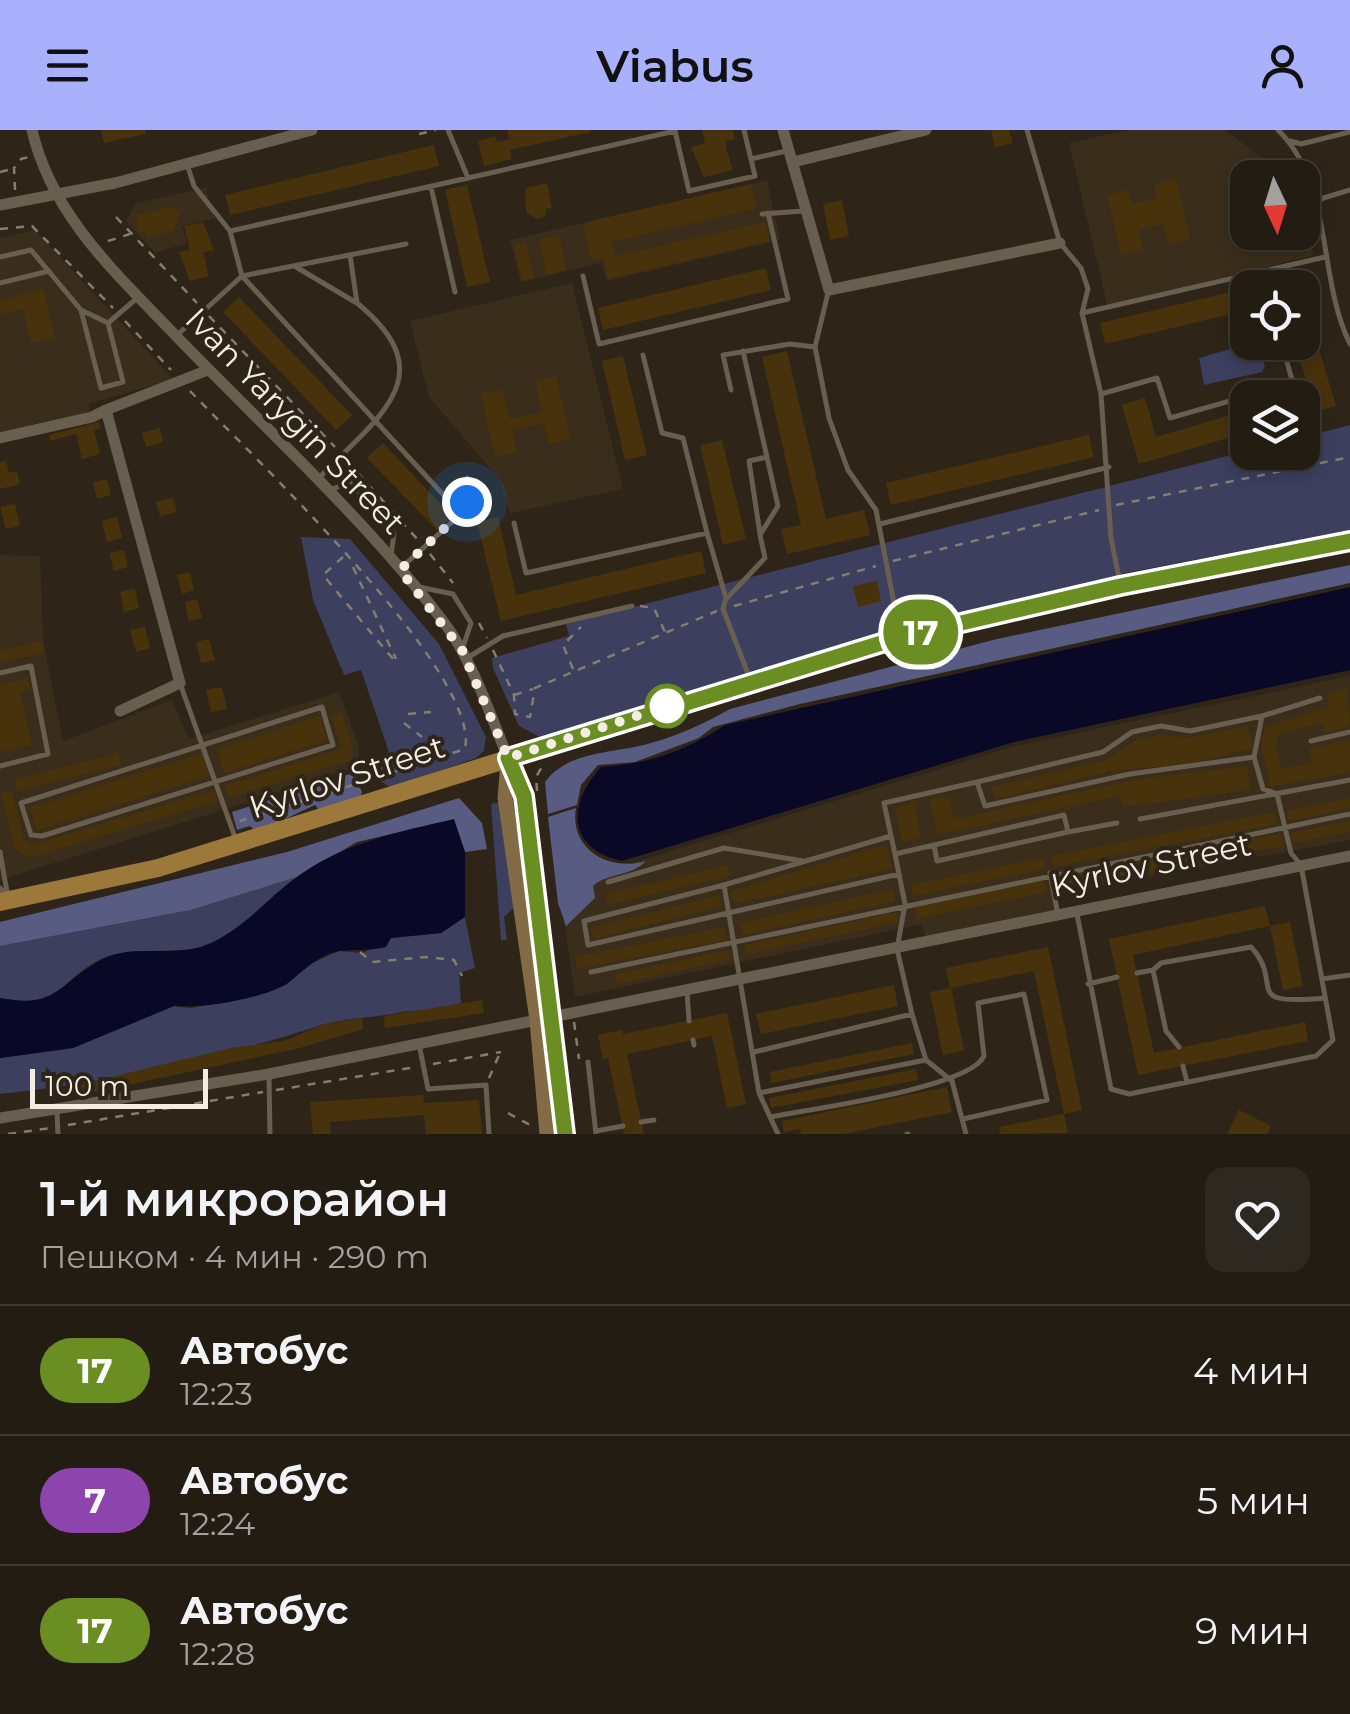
<!DOCTYPE html>
<html lang="ru">
<meta charset="utf-8">
<style>
body{margin:0;font-family:Montserrat,sans-serif;background:#2e2920;color:#f1f3f6;height:100vh;display:flex;flex-direction:column;font-size:38px;white-space:nowrap}
*{box-sizing:border-box;margin:0}
p{font-size:32px;color:#a2a19f}
.icon{flex:none;width:55px;height:55px;fill:none;stroke:currentColor;stroke-width:2;stroke-linecap:round;stroke-linejoin:round}
.map{position:relative;height:1004px;overflow:hidden}
.sheet{display:flex;flex-direction:column;background:#221c12;flex:1}
.sheet>*{flex:none}
.badge{padding:0 20px;border-radius:32px;font-size:35px;line-height:65px}
.needle{width:65px;rotate:176deg}
.controls{position:absolute;left:1230px;top:30px;display:grid;gap:20px}
.controls a{display:grid;place-items:center;width:90px;height:90px;border-radius:20px;background:#221c12;box-shadow:0 5px 15px #0003,0 0 0 2px #3f3a32;font-size:50px}
.scale{position:absolute;left:30px;bottom:25px;width:178px;box-sizing:border-box;padding-left:10px;border:5px solid #f3ede4;border-top:0;font-size:28px;line-height:35px;white-space:nowrap;color:#f3ede4;-webkit-text-stroke:8px #2e2518;paint-order:stroke}
.you{position:absolute;width:50px;height:50px;margin:-25px;border:8px solid #fff;border-radius:50%;background:#1a73e8;box-shadow:0 0 0 15px #1a73e833}
.map>.badge{position:absolute;translate:-50% -50%;box-shadow:0 0 0 5px #fff}
.round{display:grid;place-items:center;flex:none;width:105px;height:105px;border-radius:20px;background:#2e2920}
.overview{display:flex;align-items:center;justify-content:space-between;height:170px;padding:0 40px}
h1{font-size:48px;font-weight:600;line-height:75px}
ul{padding:0;list-style:none}
li{display:flex;align-items:center;gap:30px;height:130px;padding:0 40px;border-top:2px solid #3f3a32}
li div{flex:1}
li b{display:block;font-size:38px}
li em{font-style:normal}
li .badge{min-width:110px;font-weight:700;text-align:center}
header{display:flex;justify-content:space-between;align-items:center;height:130px;padding:0 40px;background:#a9b0fc;color:#111;font-size:45px;font-weight:600}
.map>svg:first-child{display:block}
</style>
<header><svg class="icon" aria-label="menu" viewBox="0 0 24 24"><path d="M4 6h16M4 12h16M4 18h16"/></svg>Viabus<svg class="icon" aria-label="person" viewBox="0 0 24 24"><circle cx="12" cy="8" r="4"/><path d="M4 21q1-7 8-7t8 7"/></svg></header>
<div class="map">
<svg width="1350" height="1004" viewBox="0 0 1350 1004">
<rect width="100%" height="100%" fill="#2e2518"/>
<path fill="#3a2d1b" d="M 1129,0 L 1225,0 L 1288,47 L 1248,48 L 1248,102 L 1302,102 L 1303,83 L 1314,125 L 1113,176 L 1107,174 L 1069,13 Z
M 767,50 L 780,110 L 607,151 L 601,133 L 521,152 L 510,110 Z
M 206,58 L 214,88 L 182,96 L 187,113 L 155,123 L 126,91 L 136,73 Z
M 35,100 L 173,249 L 89,274 L 89,283 L 0,303 L 0,108 Z
M 572,153 L 623,359 L 510,383 L 500,350 L 429,267 L 410,191 Z
M 0,425 L 40,426 L 43,510 L 63,611 L 172,570 L 189,609 L 339,562 L 359,617 L 359,637 L 0,750 Z
M 1350,546 L 1350,710 L 1056,764 L 1059,780 L 926,809 L 922,794 L 575,867 L 559,755 L 1015,616 Z"/>
<path fill="#3c3f5e" d="M 1255,212 L 1265,236 L 1262,242 L 1204,255 L 1199,228 Z
M 1350,295 L 1350,400 L 1130,442 L 910,496 L 542,608 L 519,596 L 493,538 L 492,528 L 569,506 L 566,494 L 1247,321 L 1302,322 L 1303,307 Z
M 301,407 L 350,409 L 439,514 L 486,607 L 484,621 L 476,628 L 392,658 L 380,651 L 379,640 L 390,627 L 387,616 L 361,540 L 344,545 L 313,470 Z
M 501,672 L 515,777 L 504,787 L 507,810 L 501,810 L 491,674 Z
M 297,747 C 270,771 240,805 204,816 C 173,826 133,815 103,828 C 57,849 66,881 0,868 L 0,816 L 191,780 Z
M 465,787 L 475,838 L 459,843 L 461,873 L 419,883 L 406,881 C 378,888 349,887 322,895 C 219,928 109,952 0,964 L 0,928 L 73,918 L 174,876 L 191,878 L 239,869 L 287,854 L 301,838 L 339,821 L 363,823 L 391,808 L 441,803 Z"/>
<path fill="#585c82" d="M 1350,435 L 1350,453 L 800,574 L 713,597 L 699,608 L 635,632 L 598,635 L 581,655 L 577,675 L 548,684 L 545,652 C 567,622 610,623 644,615 C 675,607 702,595 730,579 L 997,509 Z
M 353,643 L 362,662 L 360,669 L 321,682 L 315,675 L 257,702 L 250,696 L 237,700 L 232,682 Z
M 459,668 L 482,693 L 487,719 L 465,722 L 453,690 L 357,712 L 297,747 L 191,780 L 0,816 L 0,792 L 287,722 Z
M 576,678 C 569,720 610,742 646,731 C 631,747 609,742 593,756 L 595,768 L 566,796 L 558,773 L 548,687 Z"/>
<path fill="#0a0827" d="M 1350,457 L 1350,540 L 1014,612 L 622,731 C 567,719 567,674 601,637 C 648,634 686,621 725,595 Z
M 454,689 L 465,722 L 465,787 L 441,803 L 391,808 L 386,817 C 370,821 356,819 340,821 C 318,824 304,841 288,853 C 266,868 201,879 174,876 L 73,918 L 0,928 L 0,868 C 58,879 57,854 101,830 C 131,813 175,828 206,815 C 243,800 266,769 298,746 C 346,712 398,702 454,689 Z"/>
<path fill="#48320c" d="M 101,0 L 145,0 L 146,4 L 104,13 Z
M 507,0 L 589,0 L 590,2 L 510,20 L 512,29 L 484,36 L 478,11 L 495,6 L 497,12 L 509,9 Z
M 702,0 L 733,0 L 735,9 L 726,11 L 726,18 L 733,40 L 704,47 L 691,17 L 705,13 Z
M 991,0 L 1009,0 L 1013,13 L 995,17 Z
M 434,15 L 439,36 L 230,85 L 225,65 Z
M 1176,48 L 1190,109 L 1168,114 L 1163,94 L 1138,100 L 1143,120 L 1121,125 L 1107,65 L 1128,60 L 1132,74 L 1157,68 L 1154,54 Z
M 547,53 L 552,78 L 546,79 L 545,87 L 537,89 L 526,82 L 525,58 Z
M 751,54 L 757,78 L 612,112 L 615,126 L 765,92 L 770,111 L 608,149 L 603,128 L 591,130 L 583,93 Z
M 467,55 L 490,152 L 467,157 L 445,60 Z
M 842,70 L 849,106 L 830,110 L 823,74 Z
M 172,77 L 180,82 L 174,101 L 148,107 L 144,101 L 139,103 L 136,85 Z
M 203,92 L 214,120 L 203,122 L 209,146 L 190,151 L 179,122 L 190,120 L 184,96 Z
M 559,105 L 567,140 L 547,145 L 539,110 Z
M 526,113 L 534,148 L 522,151 L 514,115 Z
M 766,138 L 771,160 L 603,200 L 598,178 Z
M 1310,143 L 1315,164 L 1302,167 L 1302,158 L 1256,158 Z
M 1248,158 L 1248,180 L 1105,214 L 1100,193 Z
M 43,159 L 55,208 L 31,213 L 23,179 L 0,184 L 0,170 Z
M 239,167 L 352,285 L 336,300 L 223,182 Z
M 1318,216 L 1336,276 L 1302,286 L 1302,268 L 1294,266 L 1309,262 L 1298,222 Z
M 787,221 L 826,389 L 864,380 L 870,405 L 787,424 L 781,399 L 801,395 L 762,227 Z
M 623,226 L 647,325 L 625,330 L 602,231 Z
M 556,246 L 571,309 L 549,314 L 544,293 L 512,300 L 517,322 L 495,327 L 481,264 L 502,259 L 510,289 L 542,282 L 535,251 Z
M 1145,268 L 1156,307 L 1248,280 L 1248,302 L 1139,334 L 1122,275 Z
M 99,292 L 101,298 L 94,300 L 100,324 L 82,329 L 76,304 L 50,311 L 49,305 Z
M 160,298 L 163,312 L 146,317 L 142,303 Z
M 1089,305 L 1094,327 L 891,375 L 886,353 Z
M 722,310 L 746,409 L 723,415 L 700,315 Z
M 383,313 L 453,387 L 438,401 L 367,328 Z
M 6,330 L 9,343 L 17,341 L 20,354 L 0,359 L 0,332 Z
M 107,349 L 111,365 L 97,369 L 93,352 Z
M 173,368 L 177,382 L 160,386 L 156,372 Z
M 15,374 L 20,396 L 6,399 L 0,377 Z
M 117,387 L 122,408 L 107,412 L 102,391 Z
M 498,387 L 516,465 L 701,421 L 706,443 L 501,491 L 477,392 Z
M 124,420 L 128,437 L 114,441 L 109,423 Z
M 190,442 L 194,460 L 182,464 L 177,445 Z
M 877,451 L 881,471 L 858,477 L 853,456 Z
M 135,459 L 139,478 L 124,482 L 120,462 Z
M 197,469 L 202,488 L 189,491 L 185,472 Z
M 145,497 L 150,518 L 136,522 L 130,500 Z
M 209,509 L 215,530 L 201,533 L 196,512 Z
M 42,511 L 45,523 L 0,532 L 0,520 Z
M 28,548 L 30,560 L 20,562 L 32,615 L 0,622 L 0,554 Z
M 222,557 L 227,579 L 211,582 L 206,560 Z
M 1347,558 L 1350,596 L 1325,603 L 1322,592 L 1278,605 L 1276,618 L 1281,639 L 1312,633 L 1309,618 L 1350,610 L 1350,642 L 1271,657 L 1261,618 L 1265,597 L 1329,576 L 1328,565 Z
M 342,583 L 353,620 L 351,630 L 229,668 L 225,656 L 342,619 L 331,586 Z
M 320,586 L 327,610 L 224,643 L 217,619 Z
M 1248,596 L 1253,618 L 1186,634 L 1112,641 L 995,669 L 992,657 L 1106,630 L 1138,609 L 1162,604 L 1187,608 Z
M 118,623 L 121,635 L 17,662 L 14,650 Z
M 203,623 L 210,646 L 37,700 L 29,678 Z
M 1247,636 L 1251,660 L 1123,677 L 1120,666 L 938,705 L 929,669 L 949,667 L 954,689 L 1139,649 Z
M 214,660 L 218,671 L 29,728 L 15,719 L 1,664 L 12,661 L 24,710 L 32,715 Z
M 1350,668 L 1350,678 L 1290,691 L 1287,681 Z
M 915,671 L 920,708 L 902,712 L 895,679 Z
M 1275,682 L 1277,694 L 1054,737 L 1051,726 Z
M 1350,691 L 1350,702 L 1293,713 L 1291,703 Z
M 1280,704 L 1283,716 L 1059,759 L 1057,747 Z
M 886,715 L 892,739 L 734,774 L 731,761 Z
M 1043,728 L 1045,739 L 913,766 L 911,755 Z
M 728,735 L 730,746 L 607,775 L 605,764 Z
M 1044,749 L 1047,762 L 917,789 L 915,777 Z
M 892,759 L 895,771 L 743,805 L 740,793 Z
M 719,765 L 721,776 L 594,809 L 591,798 Z
M 1265,776 L 1270,796 L 1133,825 L 1154,923 L 1305,892 L 1308,911 L 1138,945 L 1109,809 Z
M 897,782 L 899,792 L 746,825 L 744,815 Z
M 1290,792 L 1303,856 L 1283,860 L 1270,796 Z
M 724,797 L 727,810 L 577,839 L 575,827 Z
M 1048,817 L 1082,980 L 1064,984 L 1068,1003 L 1000,1004 L 999,997 L 1064,984 L 1034,841 L 951,858 L 964,920 L 943,925 L 930,862 L 950,858 L 946,838 Z
M 728,820 L 730,830 L 617,854 L 615,844 Z
M 894,855 L 898,876 L 761,904 L 756,884 Z
M 482,870 L 484,883 L 385,898 L 384,886 Z
M 727,883 L 746,974 L 727,978 L 712,906 L 627,924 L 644,1004 L 624,1004 L 608,928 L 603,929 L 598,905 L 622,900 L 623,904 Z
M 362,888 L 363,899 L 300,918 L 76,966 L 74,956 L 231,918 L 284,911 L 324,894 Z
M 912,913 L 914,924 L 772,953 L 770,942 Z
M 916,939 L 918,950 L 771,978 L 769,968 Z
M 947,957 L 952,982 L 843,1004 L 801,1004 L 800,999 L 784,1002 L 782,991 Z
M 423,965 L 424,973 L 479,970 L 482,1004 L 426,1004 L 424,985 L 330,992 L 331,1004 L 313,1004 L 310,972 Z
M 1239,980 L 1271,996 L 1267,1004 L 1227,1004 Z"/>
<g fill="none" stroke-linecap="round" stroke-linejoin="round">
<path stroke="#847d72" stroke-width="2.5" stroke-dasharray="8 8" stroke-linecap="butt" d="M 419,4 L 436,0
M 0,42 L 12,39
M 15,60 L 14,38 L 21,29 L 29,27
M 116,87 L 197,173
M 0,99 L 32,96 L 113,178
M 108,111 L 130,104
M 209,186 L 335,317
M 125,191 L 171,240
M 190,261 C 246,320 482,543 465,619 L 240,691
M 347,331 L 418,410
M 1116,375 L 1350,327
M 430,424 L 453,453
M 343,427 L 323,445 L 398,535
M 893,431 L 1099,380
M 353,437 L 396,529
M 640,476 L 654,478 L 665,502
M 734,476 L 876,436
M 479,493 L 487,508
M 493,520 L 514,565 L 515,584 L 530,587 L 535,558 L 717,481
M 573,539 L 563,515 L 581,497
M 514,565 L 533,559
M 408,584 L 431,582
M 404,593 L 422,607
M 537,661 L 536,647 L 543,635
M 360,822 L 372,832 L 426,827 L 454,830 L 462,846
M 574,892 L 579,929
M 433,934 L 501,922
M 489,948 L 500,923
M 276,960 L 416,937
M 508,983 L 532,996
M 68,995 L 263,962
M 8,1004 L 51,998"/>
<path stroke="#695f51" stroke-width="5" d="M 448,0 L 468,48 L 675,1 L 689,61 L 755,46 L 744,0
M 1027,0 L 1060,113 L 1081,138 L 1088,159 L 1082,183 L 1101,264 L 1111,408 L 1120,453
M 1278,0 C 1334,55 1317,147 1350,214
M 1290,11 L 1301,14 L 1350,2
M 751,29 L 786,21
M 431,57 L 455,162
M 1317,70 L 1350,60
M 762,84 L 803,81
M 230,101 L 468,48
M 0,127 L 31,120 L 81,180 L 108,193 L 123,252 L 101,258 L 81,180
M 296,137 L 355,172
M 242,146 L 461,384
M 242,146 L 406,114
M 583,146 L 599,214 L 788,169 L 768,83
M 0,153 L 49,141
M 828,163 L 815,217 L 829,288 L 848,340 L 876,380 L 900,504
M 1082,183 L 1325,127
M 108,193 L 136,169
M 176,206 L 242,146 L 230,101 L 194,56 L 188,37
M 643,225 L 662,303 L 683,308 L 707,403
M 731,260 L 723,225 L 790,214 L 815,217
M 1101,264 L 1157,248 L 1170,288 L 1293,253 L 1286,229
M 319,348 C 377,287 446,246 357,173 L 350,125
M 332,359 L 350,353 L 394,403 L 391,426
M 514,393 L 526,443 L 707,403 L 726,468 L 723,479 L 750,549
M 880,394 L 1109,337
M 760,404 L 749,331 L 767,327
M 402,437 L 461,384 L 467,371 L 488,365 L 467,348 L 467,371
M 419,457 L 453,464 L 471,493 L 463,517
M 727,468 L 765,428 L 760,405 L 778,376 L 743,221
M 467,528 L 503,506 L 632,476
M 0,543 L 31,536 L 48,624 L 0,636
M 181,556 L 236,710
M 322,577 L 333,615 L 42,706 L 31,705 L 21,673 Z
M 1262,586 L 1320,568
M 1311,611 L 1350,602
M 977,652 L 1103,622 L 1132,602 L 1161,596 L 1190,601 L 1262,586 L 1254,627
M 1140,689 L 1350,650
M 1068,702 L 1117,693
M 891,706 L 884,673 L 977,652 L 985,676 L 1130,644 L 1254,627 L 1263,659 L 1277,664 L 1291,723 L 1301,735 L 1333,910 L 1316,926 L 1129,964 L 1111,959 L 1077,784
M 934,715 L 937,731 L 1068,702 L 1064,685 L 895,724 L 905,774 L 897,819 L 912,884 L 926,930 L 952,951 L 966,1004
M 0,722 L 8,768
M 1050,743 L 1058,785
M 608,752 L 724,718 L 803,731
M 724,755 L 584,791 L 588,815 L 899,744
M 0,758 L 7,768
M 591,842 L 1350,684
M 1137,843 L 1153,840
M 1322,849 L 1350,845
M 1088,854 L 1117,847
M 687,861 L 689,891
M 693,910 L 694,915
M 419,914 L 428,959 L 486,955 L 489,1004
M 1179,917 L 1166,901 L 1153,840 L 1161,833 L 1251,817 C 1286,855 1238,876 1325,868
M 754,922 L 912,884
M 588,932 L 596,1004
M 1183,936 L 1187,952
M 269,947 L 270,1004
M 759,963 L 926,930
M 57,982 L 58,1004
M 771,987 C 809,979 970,958 984,926 L 978,873 L 1024,864 L 1047,970 L 963,989
M 641,992 L 654,990
M 596,1001 L 623,996
M 778,1004 L 759,963 L 724,755 L 891,706 L 895,724
M 907,1004 L 908,1004"/>
<path stroke="#695f51" stroke-width="11" d="M 32,0 C 52,87 119,146 178,208 C 267,300 365,389 443,491 C 473,531 489,582 508,628
M 783,0 L 829,160 L 1060,113
M 793,32 L 926,0
M 0,75 L 115,53 L 312,0
M 0,308 L 92,287 L 106,280
M 120,581 L 180,553 L 106,280 L 208,240
M 552,887 L 1350,726
M 0,988 L 269,944 L 537,890"/>
<path stroke="#826b45" stroke-width="15" d="M 508,628 L 524,666 L 565,1004
M 508,632 L 505,668 L 537,890 L 547,1004"/>
<path stroke="#9c783a" stroke-width="18" d="M 0,772 L 158,738 L 883,512 L 1120,456 L 1350,411"/>
</g>
<g fill="none" stroke-linecap="round" stroke-linejoin="round">
<g stroke="#fff" stroke-width="22">
<path id="line" d="M 565,1004 L 524,666 L 508,628 L 901,507 L 1120,456 L 1350,411"/>
</g>
<use href="#line" stroke="#6b8e23" stroke-width="15"/>
<path stroke="#f3ede4" stroke-width="10" stroke-dasharray="0 18" d="M 467,372 L 460,384 L 400,440 L 462,520 L 508,628 L 680,572 L 667,576"/>
</g>
<circle fill="#fff" stroke="#6b8e23" stroke-width="5" cx="667" cy="576" r="20"/>
<g text-anchor="middle" stroke-width="8" stroke-linejoin="round" paint-order="stroke">
<g font-size="32" fill="#f3ede4" stroke="#2e2518">
<text transform="translate(295 291) rotate(46)" y="11">Ivan Yarygin Street</text>
<text transform="translate(347 647) rotate(-18)" y="11">Kyrlov Street</text>
<text transform="translate(1151 735) rotate(-12)" y="11">Kyrlov Street</text>
</g>
</g>
</svg>
<div class="controls">
<a><svg class="needle" viewBox="-14 -14 28 28"><path d="M0-13l5 13h-10z" fill="#e53935"/><path d="M0 13l5-13h-10z" fill="#a2a19f"/></svg></a>
<a><svg class="icon" aria-label="locate" viewBox="0 0 24 24"><circle cx="12" cy="12" r="6"/><path d="M12 2v4M12 18v4M2 12h4M18 12h4"/></svg></a>
<a><svg class="icon" aria-label="layers" viewBox="0 0 24 24"><path d="M12 4l9 5-9 5-9-5zM3 14l9 5 9-5"/></svg></a>
</div>
<div class="scale">100 m</div>
<div class="you" style="left:467px;top:372px"></div>
<b class="badge" style="left:921px;top:502px;background:#6b8e23;color:#fff">17</b>
</div>
<section class="sheet">
<div class="overview"><div><h1>1-й микрорайон</h1><p>Пешком · 4 мин · 290 m</p></div><a class="round"><svg class="icon" aria-label="heart" viewBox="0 0 24 24"><path d="M12 20l-8-8c-3-5 5-10 8-4 3-6 11-1 8 4z"/></svg></a></div>
<ul>
<li><span class="badge" style="background:#6b8e23;color:#fff">17</span><div><b>Автобус</b><p>12:23</p></div><em>4 мин</em></li>
<li><span class="badge" style="background:#8e44ad;color:#fff">7</span><div><b>Автобус</b><p>12:24</p></div><em>5 мин</em></li>
<li><span class="badge" style="background:#6b8e23;color:#fff">17</span><div><b>Автобус</b><p>12:28</p></div><em>9 мин</em></li>
</ul>
</section>
